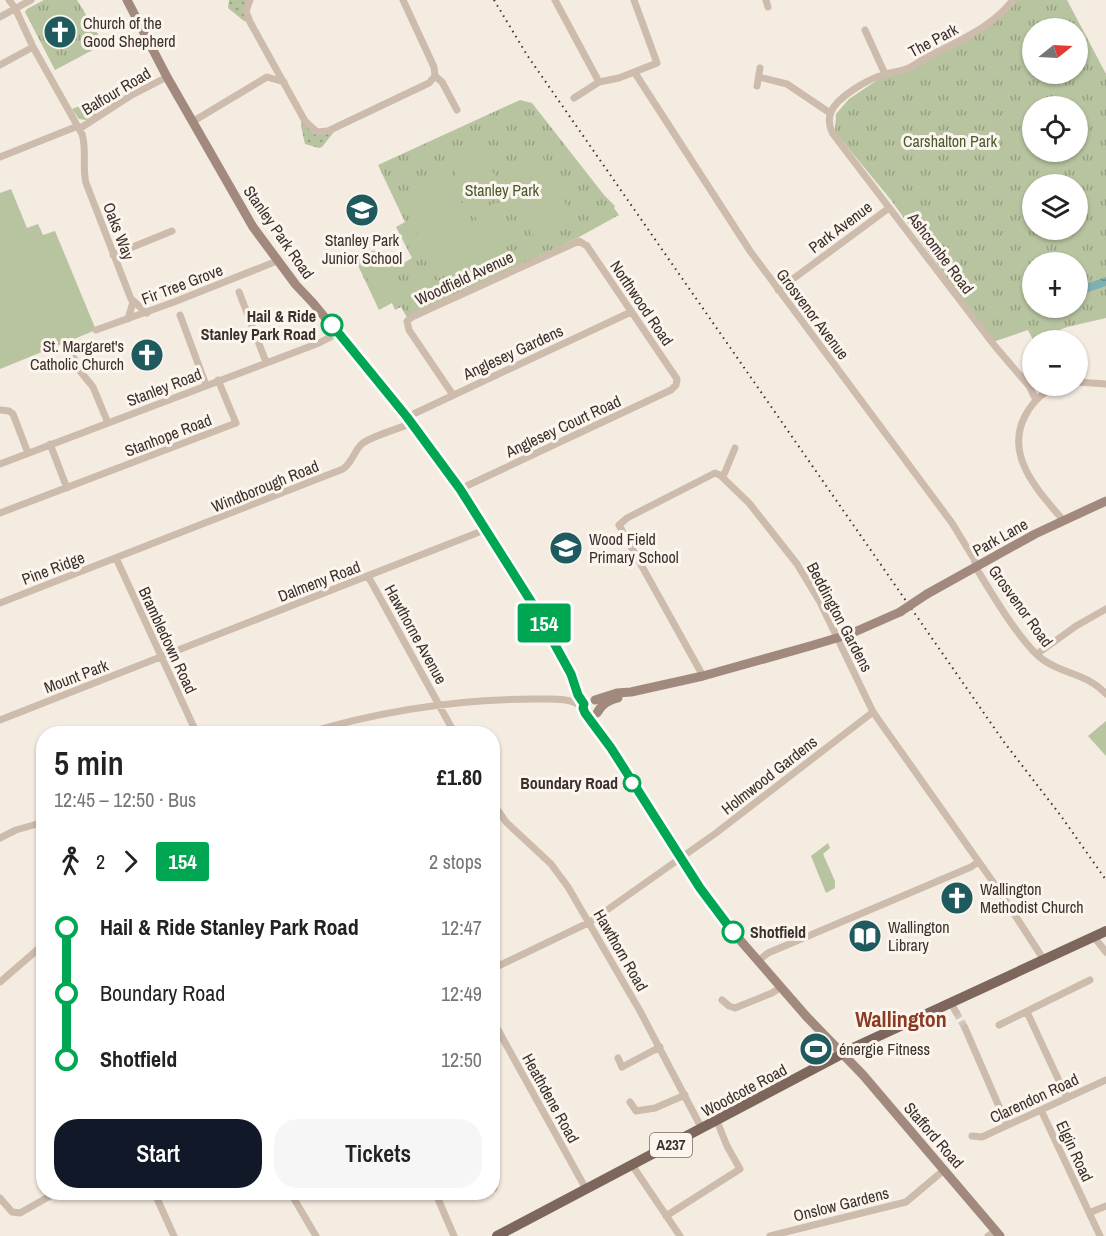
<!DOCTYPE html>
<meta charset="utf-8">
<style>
body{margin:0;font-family:"Archivo Narrow",sans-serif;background:#f6f6f6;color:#222;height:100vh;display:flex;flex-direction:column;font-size:22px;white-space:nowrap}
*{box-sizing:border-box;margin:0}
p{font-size:20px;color:#767676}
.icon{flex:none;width:33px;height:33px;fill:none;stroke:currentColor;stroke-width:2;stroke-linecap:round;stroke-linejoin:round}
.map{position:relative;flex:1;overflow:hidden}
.side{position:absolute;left:36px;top:726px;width:464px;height:474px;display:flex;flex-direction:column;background:#fff;border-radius:24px;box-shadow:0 2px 4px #0004}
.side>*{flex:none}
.badge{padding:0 12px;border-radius:4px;font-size:21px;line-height:39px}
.needle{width:39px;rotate:72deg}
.controls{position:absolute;left:1022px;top:18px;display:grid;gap:12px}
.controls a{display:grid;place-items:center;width:66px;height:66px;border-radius:50%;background:#fff;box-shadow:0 2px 4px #0004;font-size:30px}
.map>.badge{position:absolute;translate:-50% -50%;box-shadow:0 0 0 3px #fff}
.legs{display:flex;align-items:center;gap:9px;height:66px;padding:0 18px;font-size:20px}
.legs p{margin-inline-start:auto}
.head{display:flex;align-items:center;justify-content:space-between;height:102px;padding:0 18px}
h1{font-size:33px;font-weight:600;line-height:45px}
.action{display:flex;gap:12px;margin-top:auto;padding:12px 18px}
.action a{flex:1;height:69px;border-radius:24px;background:#111827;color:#fff;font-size:24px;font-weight:600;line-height:69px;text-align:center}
.action a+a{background:#f6f6f6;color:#222}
ul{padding:0 18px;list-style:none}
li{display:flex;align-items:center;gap:21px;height:66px;font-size:22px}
li i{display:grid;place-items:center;width:9px;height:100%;margin:0 8px;background:currentColor}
li i::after{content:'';width:15px;height:15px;margin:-8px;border:4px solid;border-radius:50%;background:#fff}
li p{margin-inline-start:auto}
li:first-child i{background:linear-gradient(#0000 50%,currentColor 0)}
li:last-child i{background:linear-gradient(currentColor 50%,#0000 0)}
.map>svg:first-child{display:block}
</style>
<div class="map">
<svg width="1106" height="1236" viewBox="0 0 1106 1236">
<defs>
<pattern id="grass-dots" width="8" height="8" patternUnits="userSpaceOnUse" patternTransform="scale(1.5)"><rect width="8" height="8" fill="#b8c4a0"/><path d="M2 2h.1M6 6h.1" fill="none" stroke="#97a083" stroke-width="1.8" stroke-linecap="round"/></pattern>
<pattern id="park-tufts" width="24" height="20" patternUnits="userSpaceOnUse" patternTransform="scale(1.5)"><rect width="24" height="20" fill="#b8c4a0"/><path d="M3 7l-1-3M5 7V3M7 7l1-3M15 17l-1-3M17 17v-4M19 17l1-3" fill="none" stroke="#97a083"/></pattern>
<pattern id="water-ripples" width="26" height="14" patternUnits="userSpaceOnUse" patternTransform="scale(1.5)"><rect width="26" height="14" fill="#7fb0b2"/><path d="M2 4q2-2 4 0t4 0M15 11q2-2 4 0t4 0" fill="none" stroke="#699091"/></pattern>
</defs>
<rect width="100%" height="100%" fill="#f4ebe1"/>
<path fill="url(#grass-dots)" d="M 229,0 L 248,0 L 248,22 L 244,21 L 228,8 Z
M 302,118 L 310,130 L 337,128 L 322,147 L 319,148 L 305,144 L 301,126 Z"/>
<path fill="url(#park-tufts)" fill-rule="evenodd" d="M 44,0 L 77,0 L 104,44 L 55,70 L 25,12 L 27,9 Z
M 1014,0 L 1067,0 L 1106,74 L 1106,318 L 1067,327 L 1036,340 L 1033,340 L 1028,330 L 993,342 L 891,200 L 835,132 L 836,114 L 849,99 L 885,75 L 905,71 L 980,32 ZM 1032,28 L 1077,28 L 1077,74 L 1032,74 ZM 1032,106 L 1077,106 L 1077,152 L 1032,152 ZM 1032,184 L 1077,184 L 1077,230 L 1032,230 ZM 1032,262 L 1077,262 L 1077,308 L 1032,308 Z
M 520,100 L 532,103 L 604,195 L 615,206 L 614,208 L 619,215 L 579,237 L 408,319 L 401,307 L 395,310 L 392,303 L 379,310 L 354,257 C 378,246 381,250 402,264 L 412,258 L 396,227 L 405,222 L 378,165 Z
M 80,106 L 90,109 L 96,114 L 86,120 L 79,119 L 72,109 Z"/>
<path fill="#b8c4a0" d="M 482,147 L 503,195 L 472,210 L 450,161 Z
M 541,153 L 571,215 L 532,235 L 502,172 Z
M 449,174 L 485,256 L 437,279 L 401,196 Z
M 11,189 L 27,228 L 38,224 L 43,235 L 55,231 L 96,330 L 0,369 L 0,193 Z
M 497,202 L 515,243 L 492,253 L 474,214 Z
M 386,256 L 404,293 L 380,305 L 362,267 Z
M 1106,721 L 1106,756 L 1088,736 Z
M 828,843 L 830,848 L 823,854 L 835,881 L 835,888 L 826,893 L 811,856 Z"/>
<path fill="url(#water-ripples)" d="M 1106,277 L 1106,286 L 1077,296 L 1077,287 Z"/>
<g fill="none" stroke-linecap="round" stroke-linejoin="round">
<path stroke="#cfc6bd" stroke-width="7" stroke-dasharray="7 3.5" stroke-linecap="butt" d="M 956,1012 L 965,1028"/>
<path stroke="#cdbbac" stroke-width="7" d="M 9,0 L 15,8 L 33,47 L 82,134 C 87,150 82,167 86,183 L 131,299 L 147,313
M 250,0 L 246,11 L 250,22 L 305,121 L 317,132 L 328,131 L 429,83 L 435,76
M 403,0 L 434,67 L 435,76 L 442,82 L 457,110
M 555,0 L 599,82
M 766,0 L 768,7
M 1013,0 C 991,28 960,40 929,56 C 922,59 916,65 909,68 C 901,72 891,72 882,75 C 867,80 837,97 831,112 C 828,119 830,128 833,134 L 994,345 L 1029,386 L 1036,400
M 0,17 L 31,0
M 865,30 L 885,74
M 0,65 L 33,47
M 635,73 L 750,251 L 952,523 L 974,559 L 978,571 C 992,594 1024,648 1045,661 C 1066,675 1088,674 1106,694
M 759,77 L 787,84 L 830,113
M 757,86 L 760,68
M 574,98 L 599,82 L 619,78 L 657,63 L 634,0
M 192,122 L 267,77 L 284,82
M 79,129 L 130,96 L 167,77
M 0,157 L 78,126
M 113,255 L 172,231
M 778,290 L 889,208
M 239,292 L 266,362
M 180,315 L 206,385
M 128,319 L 133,302
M 96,330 L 174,302 L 277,261
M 45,367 L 74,358 L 80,371 L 93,387 L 108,423
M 1077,382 L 1106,384
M 1059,386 C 1043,391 1033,401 1025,416 C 1004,456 1039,492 1063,520
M 453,395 L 409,330 L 407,321 L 414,316 L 579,241 L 587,246 L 677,379 L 676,385 L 671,390 L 460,489
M 0,410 L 9,411 L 13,414 L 28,453
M 407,417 L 631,312
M 50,444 L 67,488
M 0,464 L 319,343 L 338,333
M 723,477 L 735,448
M 0,513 L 236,423 L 218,380
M 116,558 L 197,734
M 368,576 L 455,734
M 0,603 L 343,469 C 353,462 354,450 363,443 C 375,435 398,429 412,423
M 1037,654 L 1076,626 L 1106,609
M 703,676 L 619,525 L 627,518 L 715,473 L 720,475 L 749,503 L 797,564 L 820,602 L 873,712 L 998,889 L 1044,960
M 0,720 L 487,529
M 304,734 C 379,711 458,699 535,699 C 549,699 573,697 583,708
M 492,802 L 506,822 L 551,864 L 568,887 L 640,1011 L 702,1129
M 0,838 L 16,830 L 44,822
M 1094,937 L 1106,952
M 758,961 L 768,953 L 971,867 L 978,862
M 492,969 L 590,922 L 716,833 L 873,712
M 0,982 L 44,944
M 722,1000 L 729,1006 L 735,1008 L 772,993 L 781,987
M 951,1003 L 956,1012
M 1027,1012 L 1067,1098
M 492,1019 L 586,1189
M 999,1025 L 1090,980
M 965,1028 L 1007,1125
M 618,1058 L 622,1067 L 660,1047
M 630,1102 L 636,1111 L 655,1108 L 685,1095
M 1041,1110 L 1100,1236
M 972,1136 L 982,1137 L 1106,1080
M 632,1165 L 680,1236
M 492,1182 L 494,1188 L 492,1189
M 154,1192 L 174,1236
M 290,1192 L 316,1236
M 435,1192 L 454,1236
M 482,1194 L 485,1192
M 0,1198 L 12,1212 L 20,1213 L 57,1192
M 1089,1213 L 1106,1206
M 666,1216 L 740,1169 L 727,1146 L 717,1121
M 770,1236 L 906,1202 L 944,1170
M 988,1236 L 996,1231"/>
<path stroke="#a18a7d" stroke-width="9" d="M 127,0 L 167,77 L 253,227 L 296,285 L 313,303 L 407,417 L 460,489 L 532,603 L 571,673 L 578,695 L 584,704
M 927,594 L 1035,534 L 1106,501
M 595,700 L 617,693 L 631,692 L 703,676 L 810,646 L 850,634 L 900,612
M 584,704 L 583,708 L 585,713 L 611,748 L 701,888 L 733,932 L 806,1016 L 863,1075 L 1000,1236
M 597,713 C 602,704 607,701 618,698"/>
<path stroke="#7d675c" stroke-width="10" d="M 497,1236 L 855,1047 L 1106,931"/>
<path stroke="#3b302b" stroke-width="2" stroke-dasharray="1.5 4.5" stroke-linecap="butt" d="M 494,0 L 527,55 L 1004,742 L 1061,816 L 1106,880"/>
<path stroke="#a18a7d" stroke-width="9" d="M 900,612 L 927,594"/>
</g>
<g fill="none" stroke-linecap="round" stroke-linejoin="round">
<g stroke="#fff" stroke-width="14">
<path id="line-1" d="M 332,325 L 407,417 L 460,489 L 532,603 L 571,674 L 578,695 L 584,704 L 583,708 L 585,713 L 611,748 L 700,888 L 733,932"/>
</g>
<use href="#line-1" stroke="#00a651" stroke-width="9"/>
</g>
<defs>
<g id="church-disc" transform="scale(1.725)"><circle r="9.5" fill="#1f5a5e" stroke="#fbf5ee"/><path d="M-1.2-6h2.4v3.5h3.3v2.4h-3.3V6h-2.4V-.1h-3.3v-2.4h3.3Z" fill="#fff"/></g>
<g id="school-disc" transform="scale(1.725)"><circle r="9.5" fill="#1f5a5e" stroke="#fbf5ee"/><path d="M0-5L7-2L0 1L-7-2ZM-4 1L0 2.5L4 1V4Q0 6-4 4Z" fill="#fff"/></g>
<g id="library-disc" transform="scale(1.725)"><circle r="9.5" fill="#1f5a5e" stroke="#fbf5ee"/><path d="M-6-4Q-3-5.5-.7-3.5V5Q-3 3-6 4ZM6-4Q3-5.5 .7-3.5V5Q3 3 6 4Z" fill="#fff"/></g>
<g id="stadium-disc" transform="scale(1.725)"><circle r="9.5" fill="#1f5a5e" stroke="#fbf5ee"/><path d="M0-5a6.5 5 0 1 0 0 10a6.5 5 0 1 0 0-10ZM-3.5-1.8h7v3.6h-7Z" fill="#fff"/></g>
</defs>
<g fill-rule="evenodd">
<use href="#church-disc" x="60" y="32"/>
<use href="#school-disc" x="362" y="210"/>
<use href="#church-disc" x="147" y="355"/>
<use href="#school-disc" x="566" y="548"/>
<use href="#church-disc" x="957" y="898"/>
<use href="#library-disc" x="865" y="936"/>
<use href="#stadium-disc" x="816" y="1049"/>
</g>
<g fill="#fff" stroke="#00a651" stroke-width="3">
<circle cx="332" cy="325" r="10"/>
<circle cx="632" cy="783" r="8"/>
<circle cx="733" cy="932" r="10"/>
</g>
<g text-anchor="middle" stroke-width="6" stroke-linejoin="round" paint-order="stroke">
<rect fill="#fbf5ee" stroke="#756b66" stroke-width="1.5" x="650" y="1133" width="42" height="24" rx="4.5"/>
<g font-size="15" font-weight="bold" fill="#3b302b">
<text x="671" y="1150">A237</text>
</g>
<g font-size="16" fill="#3b302b" stroke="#fbf5ee" text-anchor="start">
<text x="83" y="29">Church of the<tspan x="83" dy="18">Good Shepherd</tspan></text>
<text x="362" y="246" text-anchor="middle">Stanley Park<tspan x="362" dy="18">Junior School</tspan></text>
<text x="124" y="352" text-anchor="end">St. Margaret's<tspan x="124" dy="18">Catholic Church</tspan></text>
<text x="589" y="545">Wood Field<tspan x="589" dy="18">Primary School</tspan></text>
<text x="980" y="895">Wallington<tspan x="980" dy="18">Methodist Church</tspan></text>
<text x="888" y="933">Wallington<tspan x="888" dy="18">Library</tspan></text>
<text x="839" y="1055">énergie Fitness</text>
</g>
<g font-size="16" fill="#3b302b" stroke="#fbf5ee">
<text transform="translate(933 40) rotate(-28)" y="6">The Park</text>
<text transform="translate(116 91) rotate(-31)" y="6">Balfour Road</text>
<text transform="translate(840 227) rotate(-37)" y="6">Park Avenue</text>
<text transform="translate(119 231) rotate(69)" y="6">Oaks Way</text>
<text transform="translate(279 232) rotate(55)" y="6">Stanley Park Road</text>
<text transform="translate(941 253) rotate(53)" y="6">Ashcombe Road</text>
<text transform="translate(464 278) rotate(-25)" y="6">Woodfield Avenue</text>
<text transform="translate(182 284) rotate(-21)" y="6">Fir Tree Grove</text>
<text transform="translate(642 303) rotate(56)" y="6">Northwood Road</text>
<text transform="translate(813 314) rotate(53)" y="6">Grosvenor Avenue</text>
<text transform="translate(513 352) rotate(-25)" y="6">Anglesey Gardens</text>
<text transform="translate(164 387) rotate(-21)" y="6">Stanley Road</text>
<text transform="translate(563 426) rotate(-25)" y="6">Anglesey Court Road</text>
<text transform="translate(168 435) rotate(-21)" y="6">Stanhope Road</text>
<text transform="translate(265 486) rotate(-22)" y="6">Windborough Road</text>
<text transform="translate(1000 537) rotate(-29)" y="6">Park Lane</text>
<text transform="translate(53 568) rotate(-21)" y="6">Pine Ridge</text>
<text transform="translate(319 581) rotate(-21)" y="6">Dalmeny Road</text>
<text transform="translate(1021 606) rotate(54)" y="6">Grosvenor Road</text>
<text transform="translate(840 617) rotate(62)" y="6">Beddington Gardens</text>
<text transform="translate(416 634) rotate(61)" y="6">Hawthorne Avenue</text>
<text transform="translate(168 640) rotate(65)" y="6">Brambledown Road</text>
<text transform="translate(76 676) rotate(-21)" y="6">Mount Park</text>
<text transform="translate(769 775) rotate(-38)" y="6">Holmwood Gardens</text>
<text transform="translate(621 950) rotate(60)" y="6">Hawthorn Road</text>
<text transform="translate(744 1090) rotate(-28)" y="6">Woodcote Road</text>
<text transform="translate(551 1098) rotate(61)" y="6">Heathdene Road</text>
<text transform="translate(1034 1098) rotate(-25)" y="6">Clarendon Road</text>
<text transform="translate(934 1135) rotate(49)" y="6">Stafford Road</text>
<text transform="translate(1075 1151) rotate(65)" y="6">Elgin Road</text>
<text transform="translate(841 1204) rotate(-14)" y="6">Onslow Gardens</text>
</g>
<g font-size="16" fill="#4a5a2e" stroke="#fbf5ee">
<text x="950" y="147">Carshalton Park</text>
<text x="502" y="196">Stanley Park</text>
</g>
<g font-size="16" font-weight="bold" fill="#3b302b" stroke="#fbf5ee" text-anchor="end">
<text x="316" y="322">Hail &amp; Ride<tspan x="316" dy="18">Stanley Park Road</tspan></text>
<text x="618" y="789">Boundary Road</text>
<text x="750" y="938" text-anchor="start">Shotfield</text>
</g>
<g font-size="22" font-weight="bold" fill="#8c3b22" stroke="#fbf5ee">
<text x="901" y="1027">Wallington</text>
</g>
</g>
</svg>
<div class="controls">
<a><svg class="needle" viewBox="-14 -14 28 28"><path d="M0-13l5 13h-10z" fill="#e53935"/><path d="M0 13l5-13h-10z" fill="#767676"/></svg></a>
<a><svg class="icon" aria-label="locate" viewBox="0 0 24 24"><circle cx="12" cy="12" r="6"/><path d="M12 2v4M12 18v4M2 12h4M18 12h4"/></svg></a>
<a><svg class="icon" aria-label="layers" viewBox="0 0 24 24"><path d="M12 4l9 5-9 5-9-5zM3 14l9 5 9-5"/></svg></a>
<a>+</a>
<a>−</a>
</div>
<b class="badge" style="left:544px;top:623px;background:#00a651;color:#fff">154</b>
<section class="side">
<div class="head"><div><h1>5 min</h1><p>12:45 – 12:50 · Bus</p></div><b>£1.80</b></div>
<div class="legs"><svg class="icon" aria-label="walk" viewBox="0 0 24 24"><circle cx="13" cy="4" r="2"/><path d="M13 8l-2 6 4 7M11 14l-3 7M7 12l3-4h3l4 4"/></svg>2<svg class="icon" aria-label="forward" viewBox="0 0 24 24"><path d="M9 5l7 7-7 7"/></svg><b class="badge" style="background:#00a651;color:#fff">154</b><p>2 stops</p></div>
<ul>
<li><i style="color:#00a651"></i><b>Hail &amp; Ride Stanley Park Road</b><p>12:47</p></li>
<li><i style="color:#00a651"></i><span>Boundary Road</span><p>12:49</p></li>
<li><i style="color:#00a651"></i><b>Shotfield</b><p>12:50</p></li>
</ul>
<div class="action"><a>Start</a><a>Tickets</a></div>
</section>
</div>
